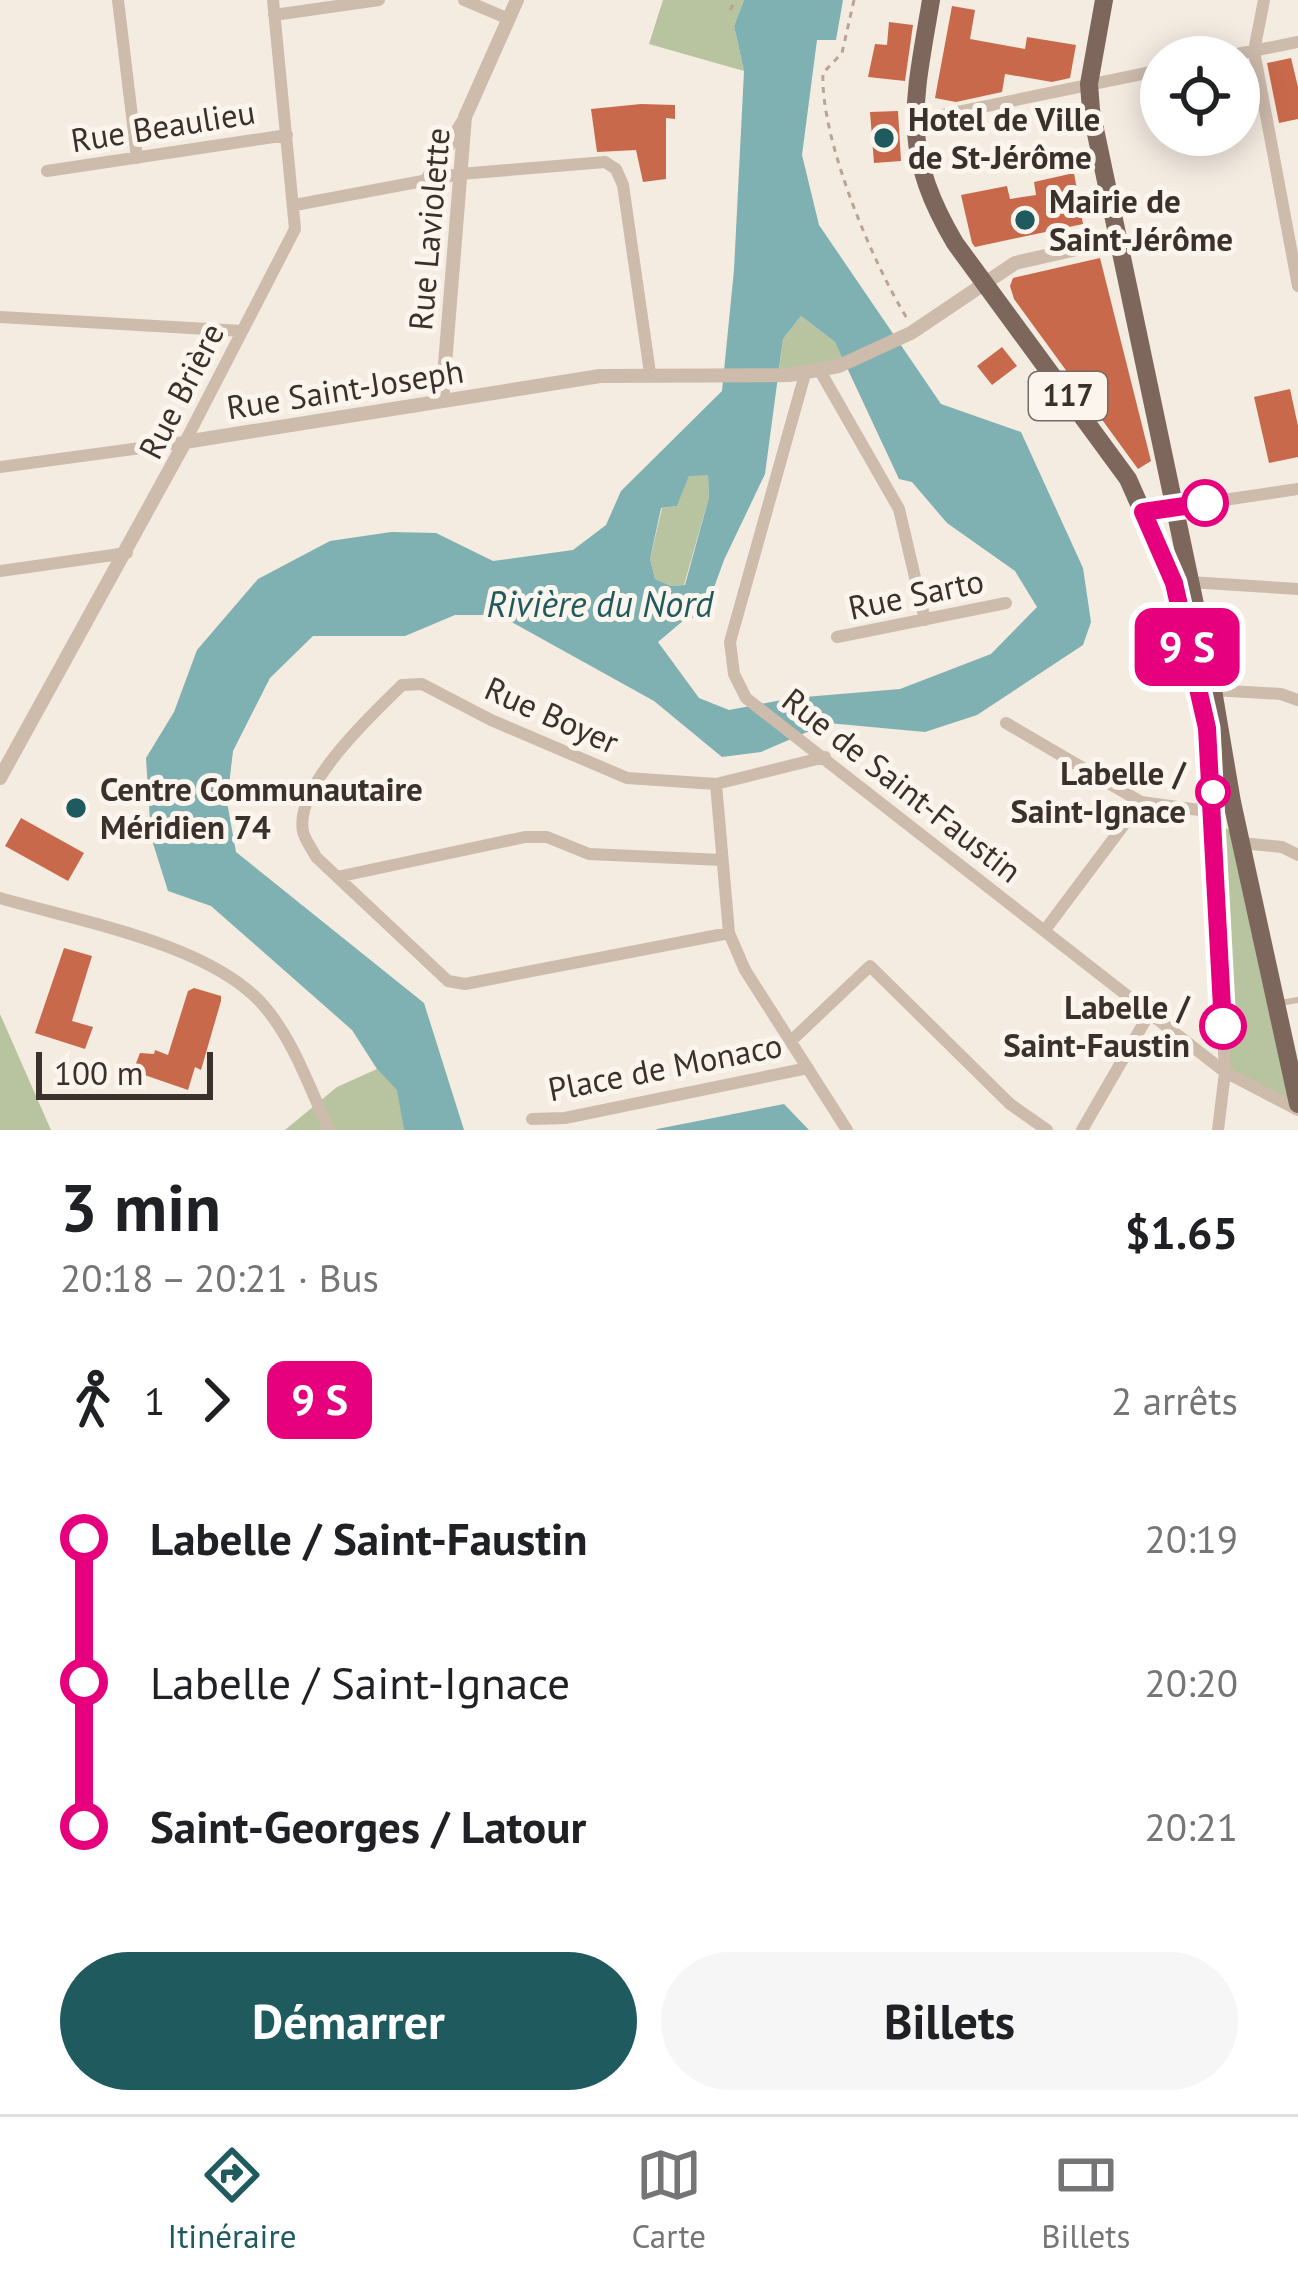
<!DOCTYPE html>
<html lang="fr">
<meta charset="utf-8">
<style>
body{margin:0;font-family:"PT Sans",sans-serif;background:#f6f6f6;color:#202124;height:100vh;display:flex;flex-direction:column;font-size:45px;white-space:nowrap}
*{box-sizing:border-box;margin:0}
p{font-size:39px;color:#757577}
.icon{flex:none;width:66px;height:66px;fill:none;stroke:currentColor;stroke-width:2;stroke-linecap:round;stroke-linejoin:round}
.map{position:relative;height:1130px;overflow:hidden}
.sheet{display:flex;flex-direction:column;background:#fff;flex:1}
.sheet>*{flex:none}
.badge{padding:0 24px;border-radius:18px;font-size:42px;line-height:78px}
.buttons{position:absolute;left:1140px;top:36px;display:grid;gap:24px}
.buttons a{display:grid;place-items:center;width:120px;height:120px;border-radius:50%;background:#fff;box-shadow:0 6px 30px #0003;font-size:60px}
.scale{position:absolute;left:36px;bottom:30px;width:177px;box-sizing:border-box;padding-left:12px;border:6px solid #3b302b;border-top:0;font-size:33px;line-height:42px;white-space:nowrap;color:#3b302b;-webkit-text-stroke:9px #fbf5ee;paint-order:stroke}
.map>.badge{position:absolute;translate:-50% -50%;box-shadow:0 0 0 6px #fff}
.legs{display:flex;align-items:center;gap:18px;height:132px;padding:0 60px;font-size:39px}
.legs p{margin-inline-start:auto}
.headline{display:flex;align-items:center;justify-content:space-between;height:204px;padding:0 60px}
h1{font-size:66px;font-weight:800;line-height:90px}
.cta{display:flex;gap:24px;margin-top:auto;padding:24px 60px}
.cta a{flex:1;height:138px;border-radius:72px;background:#1f5a5e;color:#fff;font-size:48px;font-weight:800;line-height:138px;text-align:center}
.cta a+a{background:#f6f6f6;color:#202124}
ul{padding:0 60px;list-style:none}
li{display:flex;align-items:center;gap:42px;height:144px;font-size:45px}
li i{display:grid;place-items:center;width:18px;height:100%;margin:0 15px;background:currentColor}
li i::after{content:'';width:30px;height:30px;margin:-15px;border:9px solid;border-radius:50%;background:#fff}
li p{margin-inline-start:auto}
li:first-child i{background:linear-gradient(#0000 50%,currentColor 0)}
li:last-child i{background:linear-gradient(currentColor 50%,#0000 0)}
.menu{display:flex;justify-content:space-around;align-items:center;height:168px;border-top:3px solid #e0e0e0;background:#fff;font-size:33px;color:#757577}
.menu a{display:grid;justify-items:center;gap:6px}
.menu .on{color:#1f5a5e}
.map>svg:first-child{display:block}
</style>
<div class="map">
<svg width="1298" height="1130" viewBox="0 0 1298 1130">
<rect width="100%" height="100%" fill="#f4ebe1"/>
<path fill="#b8c4a0" d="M 663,0 L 744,0 L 734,26 L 744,71 L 649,44 Z
M 801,316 L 835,342 L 843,358 L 820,371 L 779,371 L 783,339 Z
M 708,474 L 709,497 L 684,585 L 671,586 L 655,579 L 650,559 L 662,508 L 677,506 L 689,475 Z
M 1226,828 L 1232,832 L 1298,1104 L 1225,1072 L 1221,832 Z
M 0,1014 L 51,1130 L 0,1130 Z
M 377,1069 L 398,1090 L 404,1130 L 285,1130 L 337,1087 Z"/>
<path fill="#7fb0b2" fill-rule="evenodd" d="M 744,0 L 843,0 L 836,40 L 817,40 L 802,155 L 819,225 L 941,404 L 1021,432 L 1083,568 L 1091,622 L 1083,645 L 977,715 L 925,732 L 828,723 L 761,752 L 722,757 L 654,701 L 499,615 L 455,615 L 405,636 L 313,636 L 270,678 L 233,751 L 227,802 L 236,852 L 424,1003 L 464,1130 L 404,1130 L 397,1090 L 377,1069 L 352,1030 L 211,906 L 168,891 L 151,837 L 146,758 L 174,712 L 197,650 L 258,579 L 330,541 L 391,532 L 436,533 L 493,561 L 573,550 L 606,525 L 621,491 L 722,391 L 734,270 L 744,71 L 734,26 ZM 801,316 L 835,342 L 899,479 L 912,482 L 947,523 L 1015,571 L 1037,607 L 991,654 L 900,689 L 793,698 L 729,710 L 699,698 L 658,642 L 684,620 L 704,615 L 724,560 L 765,474 L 783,339 ZM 708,475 L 709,497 L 685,585 L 671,586 L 655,579 L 650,559 L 661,508 L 677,506 L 689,476 Z
M 784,1104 L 809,1130 L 656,1130 L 657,1129 Z"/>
<path fill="#c8694b" d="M 952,6 L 975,10 L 970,39 L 1025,49 L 1027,37 L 1076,45 L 1070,78 L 1052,82 L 1005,74 L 1002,92 L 956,102 L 935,98 Z
M 889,22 L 913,25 L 905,81 L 868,77 L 875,44 L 887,45 Z
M 1291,58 L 1298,87 L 1298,119 L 1279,123 L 1267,63 Z
M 641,104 L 675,105 L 675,119 L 666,118 L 666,179 L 643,182 L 636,150 L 597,152 L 591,109 Z
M 898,111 L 901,161 L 874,163 L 870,112 Z
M 1074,173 L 1083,224 L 975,247 L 972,243 L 961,195 L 1007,186 L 1010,199 L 1036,195 L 1034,182 Z
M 1100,258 L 1151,461 L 1138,469 L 1014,299 L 1010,286 L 1013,278 Z
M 1002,347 L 1017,366 L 992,385 L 977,366 Z
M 1290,389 L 1298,426 L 1298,457 L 1269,463 L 1254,397 Z
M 21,818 L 84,853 L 68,881 L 5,846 Z
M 64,948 L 92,956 L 72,1021 L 93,1027 L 85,1049 L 35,1033 Z
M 194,988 L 221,996 L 221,1001 L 201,1070 L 195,1067 L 188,1090 L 133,1071 L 140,1053 L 154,1054 L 155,1050 L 168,1055 L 188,991 Z"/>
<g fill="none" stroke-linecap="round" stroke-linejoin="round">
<path stroke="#b9a596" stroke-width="3" stroke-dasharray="6 6" stroke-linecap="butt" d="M 854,0 L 842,53 L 823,73 C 820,139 873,264 908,320
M 730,10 L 736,0"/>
<path stroke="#cdbbac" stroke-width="6" d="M 1280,1003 L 1298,1000"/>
<path stroke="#cdbbac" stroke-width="12" d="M 118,0 L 137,158
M 464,0 L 509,19
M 1264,0 L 1254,51 L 1298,286
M 274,15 L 379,0
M 1222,57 L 1298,42
M 914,121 L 1161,70
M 47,171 L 287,135
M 295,205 L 460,174 L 605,162 L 616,169 L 623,185 L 650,373
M 0,317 L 242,331
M 820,371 L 899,509 L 925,620
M 805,374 L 730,642 L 734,674 L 746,698 L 1225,1072 L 1298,1110
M 0,467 L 185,442 L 295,229 L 273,0
M 1143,512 L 1298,489
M 0,571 L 127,553
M 1189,582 L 1298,589
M 837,637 L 1006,603
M 1213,690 L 1281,694 L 1298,700
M 1006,723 L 1141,802 L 1214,812
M 1208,742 L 1225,1072 L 1218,1130
M 716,784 L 729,933 L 745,970 L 847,1130
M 1241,843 L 1282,847 L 1298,855
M 337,877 L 525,837 L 547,837 L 589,854 L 722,860
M 0,898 C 78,921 211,944 264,1006 C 294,1041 310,1089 329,1130
M 1045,930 L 1141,802
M 729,933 L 465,984 L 448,981 L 316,857 C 313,850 304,839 303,831 C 294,786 373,714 402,685 L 422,684 L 491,720 L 627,778 L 716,784 L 825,757
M 791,1041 L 870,966 L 1010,1104 L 1047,1130
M 532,1119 L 565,1118 L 808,1068
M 1082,1130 L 1149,1014"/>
<path stroke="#cdbbac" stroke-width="14" d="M 427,180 L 463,122
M 442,401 L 465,117 L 517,0
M 0,778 L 185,442 L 600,376 L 789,375 L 839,366 L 911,333 L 1015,263 L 1116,240"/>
<path stroke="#7d675c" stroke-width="18" d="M 931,0 C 914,103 899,148 955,243 L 1128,479 L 1174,583 L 1196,690 L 1213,746
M 1104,0 L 1089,84 L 1091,110 L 1213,690 L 1232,802 L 1298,1104"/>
</g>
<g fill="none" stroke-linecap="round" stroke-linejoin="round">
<g stroke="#fff" stroke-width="27">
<path id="line-1" d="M 1205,503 L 1143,512 L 1174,583 L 1207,728 L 1223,1026"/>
</g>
<use href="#line-1" stroke="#e6007e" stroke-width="18"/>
</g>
<g fill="#1f5a5e" stroke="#fbf5ee" stroke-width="4.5">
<circle cx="884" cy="138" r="12"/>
<circle cx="1025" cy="220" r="12"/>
<circle cx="76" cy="808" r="12"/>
</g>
<g fill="#fff" stroke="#e6007e" stroke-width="6">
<circle cx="1205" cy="503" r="21"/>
<circle cx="1213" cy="792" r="15"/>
<circle cx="1223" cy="1026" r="21"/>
</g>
<g text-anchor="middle" stroke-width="10" stroke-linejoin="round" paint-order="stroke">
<rect fill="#fbf5ee" stroke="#756b66" stroke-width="3" x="1029" y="372" width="78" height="48" rx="9"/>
<g font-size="30" font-weight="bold" fill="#3b302b">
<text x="1068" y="406">117</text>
</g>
<g font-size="33" font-weight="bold" fill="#3b302b" stroke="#fbf5ee" text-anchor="start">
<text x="908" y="131">Hotel de Ville<tspan x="908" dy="38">de St-Jérôme</tspan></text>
<text x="1049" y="213">Mairie de<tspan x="1049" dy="38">Saint-Jérôme</tspan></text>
<text x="100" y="801">Centre Communautaire<tspan x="100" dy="38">Méridien 74</tspan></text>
</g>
<g font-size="33" fill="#3b302b" stroke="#fbf5ee">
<text transform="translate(163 126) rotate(-9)" y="12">Rue Beaulieu</text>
<text transform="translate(429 229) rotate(-85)" y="12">Rue Laviolette</text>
<text transform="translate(345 389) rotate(-9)" y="12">Rue Saint-Joseph</text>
<text transform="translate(181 391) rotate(-63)" y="12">Rue Brière</text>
<text transform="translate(916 594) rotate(-12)" y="12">Rue Sarto</text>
<text transform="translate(552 715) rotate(24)" y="12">Rue Boyer</text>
<text transform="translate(902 785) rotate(38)" y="12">Rue de Saint-Faustin</text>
<text transform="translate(665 1067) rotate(-11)" y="12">Place de Monaco</text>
</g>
<g font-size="33" font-weight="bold" fill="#3b302b" stroke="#fbf5ee" text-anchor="end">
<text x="1186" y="785">Labelle /<tspan x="1186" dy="38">Saint-Ignace</tspan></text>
<text x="1190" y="1019">Labelle /<tspan x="1190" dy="38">Saint-Faustin</tspan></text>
</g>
<g font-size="36" font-style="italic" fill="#1f5a5e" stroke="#fbf5ee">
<text x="600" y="617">Rivière du Nord</text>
</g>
</g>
</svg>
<div class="buttons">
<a><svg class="icon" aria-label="locate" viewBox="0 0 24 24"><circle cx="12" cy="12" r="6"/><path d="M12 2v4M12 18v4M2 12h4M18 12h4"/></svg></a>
</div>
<div class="scale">100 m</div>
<b class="badge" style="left:1187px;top:647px;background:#e6007e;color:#fff">9 S</b>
</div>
<section class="sheet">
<div class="headline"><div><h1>3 min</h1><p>20:18 – 20:21 · Bus</p></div><b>$1.65</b></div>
<div class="legs"><svg class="icon" aria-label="walk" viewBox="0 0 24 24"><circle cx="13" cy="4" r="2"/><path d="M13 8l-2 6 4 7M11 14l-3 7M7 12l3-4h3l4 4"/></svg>1<svg class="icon" aria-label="forward" viewBox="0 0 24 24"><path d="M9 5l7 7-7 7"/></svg><b class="badge" style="background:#e6007e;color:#fff">9 S</b><p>2 arrêts</p></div>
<ul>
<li><i style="color:#e6007e"></i><b>Labelle / Saint-Faustin</b><p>20:19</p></li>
<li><i style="color:#e6007e"></i><span>Labelle / Saint-Ignace</span><p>20:20</p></li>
<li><i style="color:#e6007e"></i><b>Saint-Georges / Latour</b><p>20:21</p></li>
</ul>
<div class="cta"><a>Démarrer</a><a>Billets</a></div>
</section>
<nav class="menu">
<a class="on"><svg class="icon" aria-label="directions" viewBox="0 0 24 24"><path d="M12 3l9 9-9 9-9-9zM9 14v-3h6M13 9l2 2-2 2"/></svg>Itinéraire</a>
<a><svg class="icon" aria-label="map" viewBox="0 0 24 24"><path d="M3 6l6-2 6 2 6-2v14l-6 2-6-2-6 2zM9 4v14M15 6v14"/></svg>Carte</a>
<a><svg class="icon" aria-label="tickets" viewBox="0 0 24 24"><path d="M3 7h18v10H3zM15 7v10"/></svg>Billets</a>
</nav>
